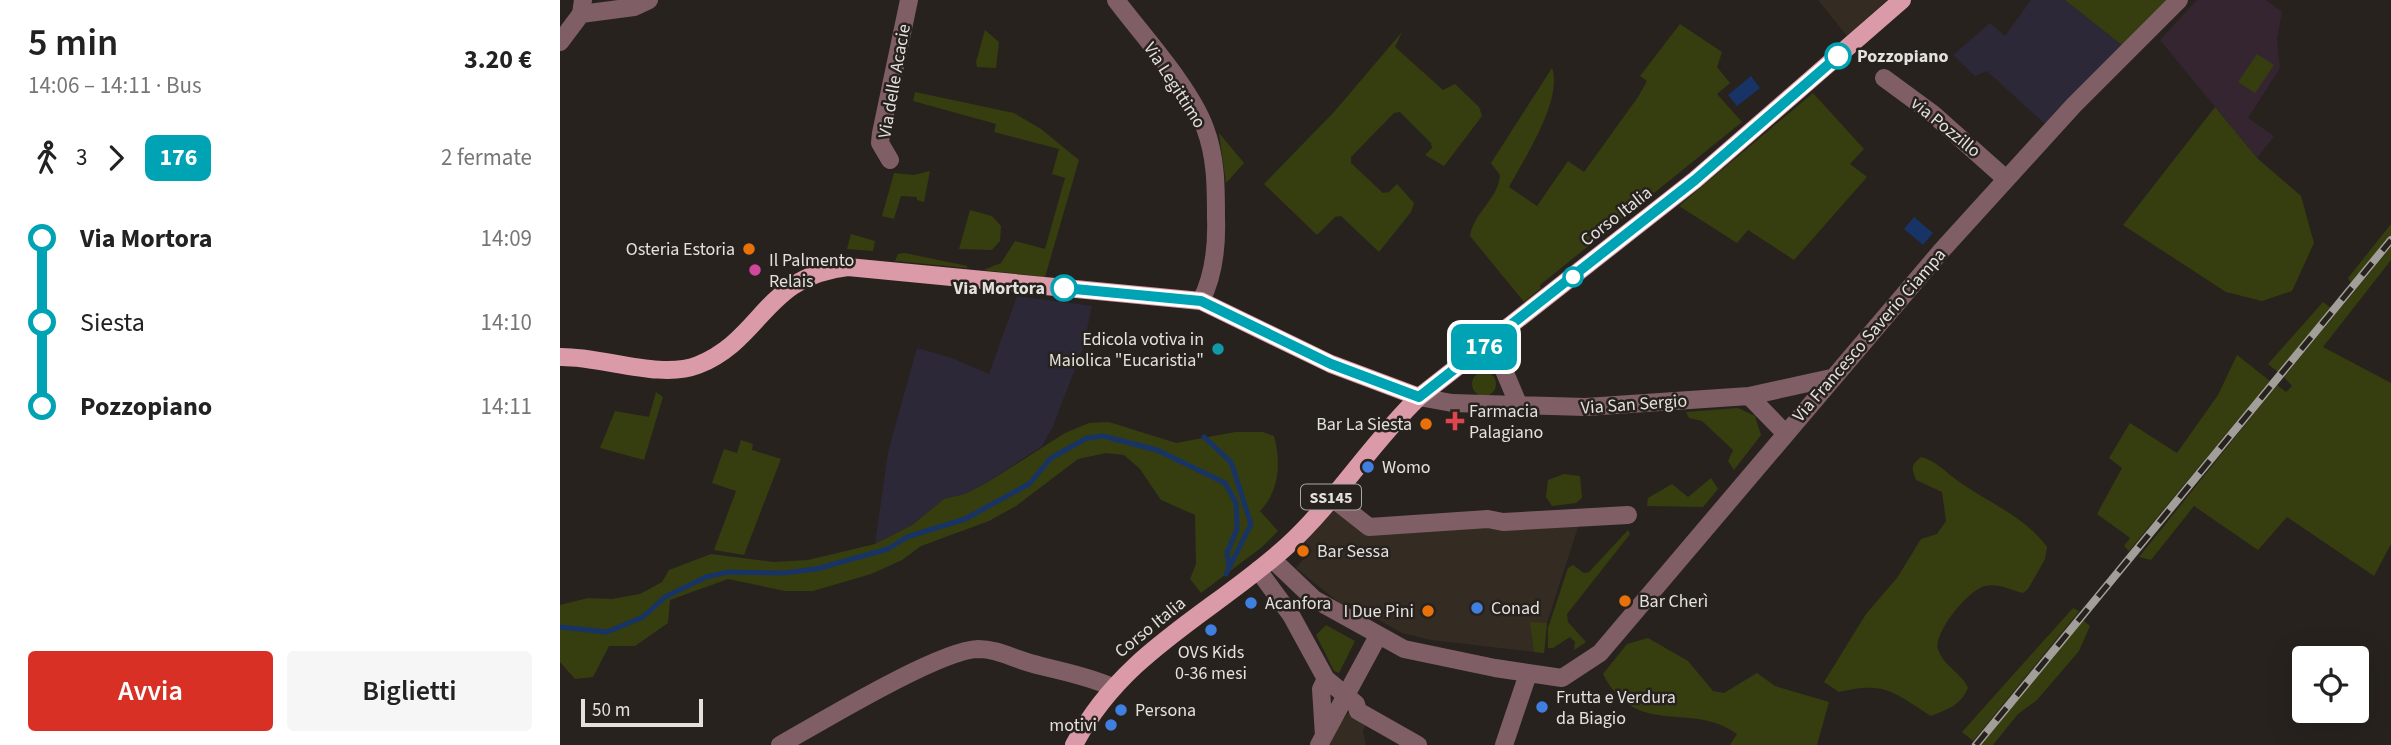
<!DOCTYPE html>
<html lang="it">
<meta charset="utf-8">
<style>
body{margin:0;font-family:"Source Sans 3",sans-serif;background:#f6f6f6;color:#222;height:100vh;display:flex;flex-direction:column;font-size:26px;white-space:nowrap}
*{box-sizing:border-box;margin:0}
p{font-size:23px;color:#767676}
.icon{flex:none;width:38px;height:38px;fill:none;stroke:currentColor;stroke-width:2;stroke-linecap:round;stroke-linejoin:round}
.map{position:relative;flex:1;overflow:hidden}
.sheet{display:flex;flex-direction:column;background:#fff;width:560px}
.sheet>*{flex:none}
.badge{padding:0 14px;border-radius:10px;font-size:24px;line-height:46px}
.fabs{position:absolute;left:1732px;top:646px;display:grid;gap:14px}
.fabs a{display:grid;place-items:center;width:77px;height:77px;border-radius:7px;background:#fff;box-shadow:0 7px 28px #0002;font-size:35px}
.scale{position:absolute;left:21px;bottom:18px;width:122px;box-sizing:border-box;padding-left:7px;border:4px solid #e3e0dd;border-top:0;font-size:19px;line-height:24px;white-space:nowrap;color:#e3e0dd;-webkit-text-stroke:5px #27221e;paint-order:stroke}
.map>.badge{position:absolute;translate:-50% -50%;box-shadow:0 0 0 4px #fff}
.legs{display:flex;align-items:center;gap:10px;height:77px;padding:0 28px;font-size:23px}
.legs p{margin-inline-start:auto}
.overview{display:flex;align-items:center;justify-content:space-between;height:119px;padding:0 28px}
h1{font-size:38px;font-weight:600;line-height:52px}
.cta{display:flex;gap:14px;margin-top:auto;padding:14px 28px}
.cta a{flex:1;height:80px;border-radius:7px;background:#d93025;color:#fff;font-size:28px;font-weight:600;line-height:80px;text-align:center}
.cta a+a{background:#f6f6f6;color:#222}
ul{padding:0 28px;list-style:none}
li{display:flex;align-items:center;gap:24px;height:84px;font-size:26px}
li i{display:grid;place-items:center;width:10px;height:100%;margin:0 9px;background:currentColor}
li i::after{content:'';width:18px;height:18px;margin:-9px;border:5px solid;border-radius:50%;background:#fff}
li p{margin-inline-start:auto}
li:first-child i{background:linear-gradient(#0000 50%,currentColor 0)}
li:last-child i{background:linear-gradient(currentColor 50%,#0000 0)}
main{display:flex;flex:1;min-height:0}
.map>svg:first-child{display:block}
</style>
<main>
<section class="sheet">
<div class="overview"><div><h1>5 min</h1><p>14:06 – 14:11 · Bus</p></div><b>3.20 €</b></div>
<div class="legs"><svg class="icon" aria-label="walk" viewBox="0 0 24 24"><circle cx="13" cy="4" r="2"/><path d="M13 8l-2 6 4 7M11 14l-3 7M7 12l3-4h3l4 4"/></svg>3<svg class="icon" aria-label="forward" viewBox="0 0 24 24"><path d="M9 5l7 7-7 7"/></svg><b class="badge" style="background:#00a3b4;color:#fff">176</b><p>2 fermate</p></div>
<ul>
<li><i style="color:#00a3b4"></i><b>Via Mortora</b><p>14:09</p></li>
<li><i style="color:#00a3b4"></i><span>Siesta</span><p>14:10</p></li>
<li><i style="color:#00a3b4"></i><b>Pozzopiano</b><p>14:11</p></li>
</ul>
<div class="cta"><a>Avvia</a><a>Biglietti</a></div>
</section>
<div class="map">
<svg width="1831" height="745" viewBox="0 0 1831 745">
<rect width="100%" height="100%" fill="#27221e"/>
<path fill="#342b22" d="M 1258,0 L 1327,0 L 1287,36 Z
M 1831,235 L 1831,247 L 1581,551 L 1575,546 Z
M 775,505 L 808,533 L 1019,524 L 987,623 L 984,653 L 871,640 L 842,633 L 787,602 L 783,606 L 736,568 L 744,558 L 736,551 Z
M 1519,611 L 1526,617 L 1421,745 L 1410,745 Z
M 788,713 L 806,723 L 803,732 L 806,745 L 764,745 Z"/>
<path fill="#2c2838" d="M 1471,0 L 1505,0 L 1563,46 L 1485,124 L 1427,71 L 1415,76 L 1393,55 L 1430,23 L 1445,36 Z
M 457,296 L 532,306 L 523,348 L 493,426 L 482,446 L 428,482 L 405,494 L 384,499 L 352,525 L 315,544 L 328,452 L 357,348 L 389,357 L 429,374 Z"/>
<path fill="#342531" d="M 1637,0 L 1706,0 L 1722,12 L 1717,40 L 1720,68 L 1688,118 L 1714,136 L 1697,158 L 1600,40 Z"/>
<path fill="#363e0f" d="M 1505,0 L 1607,0 L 1563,46 Z
M 1120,24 L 1162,52 L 1157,67 L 1170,83 L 1157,94 L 1182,122 L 980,285 L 981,288 L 964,302 L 910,236 C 914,212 939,198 940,175 L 931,163 L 992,68 C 1003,100 964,159 949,187 L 977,206 L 1008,161 L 1024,172 L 1078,97 L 1087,81 L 1080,76 Z
M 425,30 L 439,42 L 436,68 L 417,67 L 416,62 Z
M 842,32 L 835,47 L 883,90 L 895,84 L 919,107 L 922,116 L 884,166 L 865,155 L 872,148 L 871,143 L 840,112 L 834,113 L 791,157 L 791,163 L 823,193 L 829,192 L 837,184 L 854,203 L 851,212 L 819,252 L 781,216 L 775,217 L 757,235 L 704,184 L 774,112 Z
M 1697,54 L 1714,65 L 1695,93 L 1678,82 Z
M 355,92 L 454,113 L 481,129 L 519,160 L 485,277 L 423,270 L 441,263 L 455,241 L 485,249 L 505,178 L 492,174 L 499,149 L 434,132 L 436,124 L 353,101 Z
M 1253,93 L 1304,149 L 1290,164 L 1307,177 L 1234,260 L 1188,230 L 1177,243 L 1119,206 Z
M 1655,107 L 1697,158 L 1741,196 L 1754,243 L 1732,291 L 1702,301 L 1666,292 L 1563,225 Z
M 659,133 L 684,163 L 666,183 Z
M 370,171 L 364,202 L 357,200 L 357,197 L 341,196 L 334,219 L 322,216 L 334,173 L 354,175 Z
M 410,210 L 432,216 L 441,226 L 440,241 L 432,250 L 399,249 Z
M 1831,224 L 1831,235 L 1791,283 L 1788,278 Z
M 291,234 L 315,241 L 313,251 L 287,249 Z
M 1831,247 L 1831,260 L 1763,347 L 1831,383 L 1831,544 L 1814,576 L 1727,517 L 1698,550 L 1634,506 L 1591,560 L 1579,557 L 1717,385 L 1726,392 L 1732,386 L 1724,377 Z
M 345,253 L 407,266 L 407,268 L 335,261 L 338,254 Z
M 1763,302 L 1771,308 L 1718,372 L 1708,364 Z
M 1677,355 L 1710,381 L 1569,551 L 1564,546 L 1570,538 L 1537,514 L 1562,468 L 1549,458 L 1570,423 L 1617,453 L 1658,395 Z
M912 384a12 12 0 1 1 24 0a12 12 0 1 1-24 0Z
M 96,392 L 103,397 L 84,460 L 40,448 L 55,411 L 89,417 Z
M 1178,408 L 1195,416 L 1201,435 L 1174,470 L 1168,461 L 1173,450 L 1142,421 L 1129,418 L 1126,412 Z
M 549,422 L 616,443 L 675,432 L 703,432 L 714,436 C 721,462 720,490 700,511 L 718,531 L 702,547 L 641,593 L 630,579 L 636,564 L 635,515 L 601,500 L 580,469 L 564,455 L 546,453 L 518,459 L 456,506 L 429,521 L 361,546 L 342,560 L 311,574 L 253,591 L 225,591 L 168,579 L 110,600 L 108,623 L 75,646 L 49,646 L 33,677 L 15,679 L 0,662 L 0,605 L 28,598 L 52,599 L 80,594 L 102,582 L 109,570 L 151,554 L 214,562 L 248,560 L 315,544 L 352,525 L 384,499 L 405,494 L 428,482 L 505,433 L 529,423 Z
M 181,440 L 193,444 L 192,450 L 221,459 L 184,555 L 154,550 L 176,491 L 152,483 L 164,449 L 177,453 Z
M 1361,457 C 1377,461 1385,472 1398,481 C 1427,502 1466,517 1487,547 L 1485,559 L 1468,589 L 1463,593 C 1451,590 1438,583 1425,586 C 1409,589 1373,633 1378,649 C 1383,666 1402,673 1408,688 C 1400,706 1388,709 1371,716 C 1333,692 1325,681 1279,692 L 1264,682 L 1306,614 L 1337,578 L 1361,539 L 1377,534 L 1386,521 L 1382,492 L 1356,480 C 1351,468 1351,465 1361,457 Z
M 1004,474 L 1020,476 L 1022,498 L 1016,503 L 992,506 L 986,497 L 988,480 Z
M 1151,478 L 1158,489 L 1143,507 L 1087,506 L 1088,498 L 1112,484 L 1128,497 Z
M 1068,530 L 1070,534 L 1007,614 L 1008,622 L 1026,642 L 1014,650 L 1015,642 L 1010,637 L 993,648 L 988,648 L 988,628 L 1008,568 L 1013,565 L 1024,573 L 1029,572 Z
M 1513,608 L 1519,611 L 1413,741 L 1402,732 Z
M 1523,620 L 1530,626 L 1519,651 L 1477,700 L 1458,714 L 1433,745 L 1421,745 Z
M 970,622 L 987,623 L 984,653 L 974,652 Z
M 766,625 L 795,641 L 779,673 L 774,671 L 756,635 Z
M 1088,638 L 1128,661 L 1153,691 L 1164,693 L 1197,673 L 1215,686 L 1269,702 L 1257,745 L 1170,745 L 1177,734 C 1131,700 1077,740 1043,674 L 1067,644 Z"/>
<path fill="#183365" d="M 1191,76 L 1200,88 L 1177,106 L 1168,95 Z
M 1354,217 L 1373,233 L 1363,245 L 1344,229 Z"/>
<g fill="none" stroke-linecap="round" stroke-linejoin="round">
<path stroke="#183365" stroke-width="5" d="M 644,437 L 671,462 L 691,524 L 666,574
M 0,627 L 47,632 L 83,617 L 105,597 L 146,577 L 168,572 L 224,573 L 256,569 L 328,549 L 347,537 L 405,519 L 469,484 L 491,458 L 527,438 L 543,436 L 597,450 L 665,483 L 676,503 L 677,529 L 667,553 L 669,566"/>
<path stroke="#7f5f65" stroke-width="18" d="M 556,0 C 583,36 630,87 645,128 C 656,157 656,187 656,218 C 657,246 654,275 641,301
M 21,14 L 74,7 L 89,0
M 0,42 L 21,14 L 23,0
M 1324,78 L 1373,114 L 1446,179
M 330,160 L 320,143 L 321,133 L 349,0
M 927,345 L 938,356 L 959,406
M 1189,396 L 1225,433
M 859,397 L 892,403 L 1026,407 L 1189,396 L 1271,378
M 771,497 L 809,527 L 928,519 L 943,522 L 1068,515
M 712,559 L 754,599 L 844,649 L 935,668 L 1002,678 L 1040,653 L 1382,250 L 1514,105 L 1619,0
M 698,570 L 731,615 L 766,679 L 796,704 L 798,711 L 858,745
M 764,736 L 761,689 L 766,679
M 220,745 C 259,723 379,650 418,649 C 437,649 452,658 470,663 C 498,671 525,675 552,687
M 759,745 L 818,636
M 944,745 L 968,674"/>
<path stroke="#db9aa7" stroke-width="18" d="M 0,357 C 42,356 100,380 138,365 C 203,339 204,276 288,267 L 641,301 L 771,364 L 859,397
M 514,745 C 562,652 653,613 727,546 C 776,501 811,443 859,397 L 1135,180 L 1342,0"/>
<g stroke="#a29f9b" stroke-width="8">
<path id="rail" d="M 1416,745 L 1831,240"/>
</g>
<use href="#rail" stroke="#27221e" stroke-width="5" stroke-dasharray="16" stroke-linecap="butt"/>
</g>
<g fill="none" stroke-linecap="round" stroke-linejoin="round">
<g stroke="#fff" stroke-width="16">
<path id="line-1" d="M 504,288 L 641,301 L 771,364 L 859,397 L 1135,180 L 1278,56"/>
</g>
<use href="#line-1" stroke="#00a3b4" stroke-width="10"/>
</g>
<g fill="#fff" stroke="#00a3b4" stroke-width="3.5">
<circle cx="1278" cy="56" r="12"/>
<circle cx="1013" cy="277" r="9"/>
<circle cx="504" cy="288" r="12"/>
</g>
<g fill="#e8710a" stroke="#27221e" stroke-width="2.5">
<circle cx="189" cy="249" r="7"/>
<circle cx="866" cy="424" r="7"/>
<circle cx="743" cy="551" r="7"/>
<circle cx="1065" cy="601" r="7"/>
<circle cx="868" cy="611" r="7"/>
</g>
<circle fill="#d1479c" stroke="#27221e" stroke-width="2.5" cx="195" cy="270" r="7"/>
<circle fill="#0f9aa8" stroke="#27221e" stroke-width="2.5" cx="658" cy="349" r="7"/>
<path fill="#e0444e" stroke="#27221e" stroke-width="2.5" d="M891.5 410.5h7v7h7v7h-7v7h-7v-7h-7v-7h7z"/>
<g fill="#3f7fe0" stroke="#27221e" stroke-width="2.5">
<circle cx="808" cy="467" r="7"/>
<circle cx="691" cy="603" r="7"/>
<circle cx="917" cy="608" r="7"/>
<circle cx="651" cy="630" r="7"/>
<circle cx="982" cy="707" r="7"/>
<circle cx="561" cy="710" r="7"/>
<circle cx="551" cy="725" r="7"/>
</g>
<g text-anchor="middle" stroke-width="5" stroke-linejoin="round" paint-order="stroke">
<rect fill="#27221e" stroke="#aba7a4" stroke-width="2" x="741" y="484.5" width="60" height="25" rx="5"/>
<g font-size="16" font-weight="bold" fill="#e3e0dd">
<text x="771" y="503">SS145</text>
</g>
<g font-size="18" font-weight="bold" fill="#e3e0dd" stroke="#27221e" text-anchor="start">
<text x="1297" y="62">Pozzopiano</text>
<text x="485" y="294" text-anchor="end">Via Mortora</text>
</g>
<g font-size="18" fill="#e3e0dd" stroke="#27221e">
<text transform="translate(334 81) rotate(-80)" y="6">Via delle Acacie</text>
<text transform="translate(615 85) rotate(57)" y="6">Via Legittimo</text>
<text transform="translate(1386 127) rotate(39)" y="6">via Pozzillo</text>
<text transform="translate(1056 216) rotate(-38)" y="6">Corso Italia</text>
<text transform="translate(1309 335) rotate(-49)" y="6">Via Francesco Saverio Ciampa</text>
<text transform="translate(1074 404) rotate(-4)" y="6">Via San Sergio</text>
<text transform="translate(590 627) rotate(-39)" y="6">Corso Italia</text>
</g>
<g font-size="18" fill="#e3e0dd" stroke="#27221e" text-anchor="start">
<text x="175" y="255" text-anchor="end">Osteria Estoria</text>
<text x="209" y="266">Il Palmento<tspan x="209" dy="21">Relais</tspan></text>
<text x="644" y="345" text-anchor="end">Edicola votiva in<tspan x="644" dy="21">Maiolica "Eucaristia"</tspan></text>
<text x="909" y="417">Farmacia<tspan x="909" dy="21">Palagiano</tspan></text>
<text x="852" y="430" text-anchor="end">Bar La Siesta</text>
<text x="822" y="473">Womo</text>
<text x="757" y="557">Bar Sessa</text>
<text x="1079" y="607">Bar Cherì</text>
<text x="705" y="609">Acanfora</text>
<text x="931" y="614">Conad</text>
<text x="854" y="617" text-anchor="end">I Due Pini</text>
<text x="651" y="658" text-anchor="middle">OVS Kids<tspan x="651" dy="21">0-36 mesi</tspan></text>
<text x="996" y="703">Frutta e Verdura<tspan x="996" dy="21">da Biagio</tspan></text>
<text x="575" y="716">Persona</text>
<text x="537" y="731" text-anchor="end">motivi</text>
</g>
</g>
</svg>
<div class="fabs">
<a><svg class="icon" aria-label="locate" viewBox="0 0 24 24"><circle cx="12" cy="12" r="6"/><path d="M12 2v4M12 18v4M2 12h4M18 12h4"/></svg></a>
</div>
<div class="scale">50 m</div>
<b class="badge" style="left:924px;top:347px;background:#00a3b4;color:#fff">176</b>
</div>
</main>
